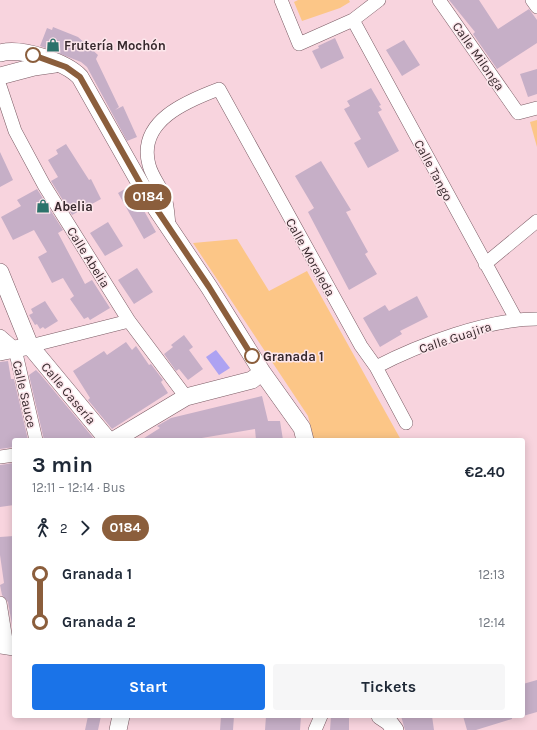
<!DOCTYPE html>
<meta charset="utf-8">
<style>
body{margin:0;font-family:Karla,sans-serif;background:#f6f6f7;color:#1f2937;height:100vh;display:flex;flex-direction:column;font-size:15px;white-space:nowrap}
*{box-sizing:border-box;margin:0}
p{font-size:13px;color:#747a83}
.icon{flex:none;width:22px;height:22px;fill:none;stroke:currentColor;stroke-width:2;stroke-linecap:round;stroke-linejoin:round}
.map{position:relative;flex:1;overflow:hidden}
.drawer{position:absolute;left:12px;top:438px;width:513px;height:280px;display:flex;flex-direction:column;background:#fff;border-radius:4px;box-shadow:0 2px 10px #0003}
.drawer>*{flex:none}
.badge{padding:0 8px;border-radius:13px;font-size:14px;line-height:26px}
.map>.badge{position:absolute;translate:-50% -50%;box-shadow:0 0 0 2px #fff}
.legs{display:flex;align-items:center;gap:6px;height:44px;padding:0 20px;font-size:13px}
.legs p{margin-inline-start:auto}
.head{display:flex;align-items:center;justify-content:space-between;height:68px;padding:0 20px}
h1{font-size:22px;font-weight:700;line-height:30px}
.cta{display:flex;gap:8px;margin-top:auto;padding:8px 20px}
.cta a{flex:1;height:46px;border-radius:4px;background:#1a73e8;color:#fff;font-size:16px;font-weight:700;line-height:46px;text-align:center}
.cta a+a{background:#f6f6f7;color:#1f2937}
ul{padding:0 20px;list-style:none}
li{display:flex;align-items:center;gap:14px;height:48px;font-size:15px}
li i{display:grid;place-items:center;width:6px;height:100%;margin:0 5px;background:currentColor}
li i::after{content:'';width:10px;height:10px;margin:-5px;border:3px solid;border-radius:50%;background:#fff}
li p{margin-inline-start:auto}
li:first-child i{background:linear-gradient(#0000 50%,currentColor 0)}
li:last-child i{background:linear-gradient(currentColor 50%,#0000 0)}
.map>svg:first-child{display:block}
</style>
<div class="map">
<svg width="537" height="730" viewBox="0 0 537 730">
<rect width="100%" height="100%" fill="#f8d4de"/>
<path fill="#fcc687" d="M 298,0 L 349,0 L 350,2 L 340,8 L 302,21 L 294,2 Z
M 537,120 L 537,147 L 530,122 Z
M 237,239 L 269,291 L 307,271 L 401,440 L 314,440 L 308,416 L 193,243 Z"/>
<path fill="#ada2f2" d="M 216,350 L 230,368 L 219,375 L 206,357 Z"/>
<path fill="#c6afc7" d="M 449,0 L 479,0 L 498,29 L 529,9 L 537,20 L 537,43 L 497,69 L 473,34 L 475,32 Z
M 53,27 L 78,37 L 98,55 L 96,59 L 119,107 L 115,110 L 123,106 L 137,137 L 127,141 L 87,67 L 81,62 L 40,46 L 47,28 L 52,30 Z
M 335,38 L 344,58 L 321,69 L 312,51 L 319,48 L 318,46 Z
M 404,40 L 420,65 L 402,76 L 386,50 Z
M 537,69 L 537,94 L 528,97 L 520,74 Z
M 371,88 L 381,105 L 379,106 L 382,110 L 378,112 L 399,151 L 368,168 L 354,143 L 361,139 L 344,109 L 350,106 L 347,101 Z
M 66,144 L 89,180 L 91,179 L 101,199 L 72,215 L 51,181 L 58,177 L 48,160 L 58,154 L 56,150 Z
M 0,152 L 13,180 L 0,187 Z
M 321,161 L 351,210 L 346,212 L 368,252 L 365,254 L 377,274 L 349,290 L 308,212 L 314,208 L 295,176 Z
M 130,186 L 156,232 L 144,239 L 118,193 Z
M 37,189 L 63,230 L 58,233 L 85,284 L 92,280 L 110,308 L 90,320 L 88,317 L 84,319 L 70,299 L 74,296 L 63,278 L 52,283 L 38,257 L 47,252 L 34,230 L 13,240 L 1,217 L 21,206 L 17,200 Z
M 108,222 L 123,246 L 105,256 L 90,233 Z
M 137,268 L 153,292 L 134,304 L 118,280 Z
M 417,296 L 428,317 L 400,331 L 402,334 L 380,347 L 363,318 L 385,305 L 389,311 Z
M 45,301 L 58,321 L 45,329 L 43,327 L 40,329 L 37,324 L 35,325 L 29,315 L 33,313 L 31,309 Z
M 184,335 L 193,347 L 189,350 L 203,369 L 188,380 L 179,369 L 176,371 L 164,354 L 173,347 L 171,345 Z
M 126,342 L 132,350 L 136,346 L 149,365 L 151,364 L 163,380 L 161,382 L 168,393 L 112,429 L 88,400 L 90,398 L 73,371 L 104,351 L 107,355 Z
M 8,361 L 11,379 L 14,379 L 28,440 L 14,440 L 14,447 L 0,449 L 0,362 Z
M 36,370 L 40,374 L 95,440 L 44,440 L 29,375 Z
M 262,396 L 268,421 L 280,421 L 283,440 L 256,440 L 255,429 L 190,440 L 141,440 L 160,428 L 157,426 L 171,418 Z
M 14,463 L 14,505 L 0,507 L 0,465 Z
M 14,536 L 14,630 L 13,630 L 8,602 L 2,595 L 0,585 L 4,583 L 0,555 L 0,537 Z
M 537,680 L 537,712 L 523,716 L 523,684 Z
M 88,716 L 101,716 L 98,730 L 85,730 Z
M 221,716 L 234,716 L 233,730 L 220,730 Z
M 266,716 L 301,716 L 300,730 L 265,730 Z
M 331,716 L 349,716 L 349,730 L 330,730 Z
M 401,716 L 432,716 L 434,730 L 405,730 Z
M 463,716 L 512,716 L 512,719 L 476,730 L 467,730 Z"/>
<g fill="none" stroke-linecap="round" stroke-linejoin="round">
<g stroke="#7b5c65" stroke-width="14">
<path id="minor" d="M 281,0 L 299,44 L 353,20 L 379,0
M 439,0 L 518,113 L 537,108
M 532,0 L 537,7
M 353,20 L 516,319
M 0,86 L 15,131 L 44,185 L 129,321 L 186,397
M 169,226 C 168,217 168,207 165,198 C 161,187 152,177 149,165 C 137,121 187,101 219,89 L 361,346 L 376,367 L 406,423
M 485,264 L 537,221
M 0,336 L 15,349 L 36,440
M 30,346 L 129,321
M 376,367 C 420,344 488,319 537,319
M 0,457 L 14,455
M 0,603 L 7,646
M 315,730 L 321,716"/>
</g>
<g stroke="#7b5c65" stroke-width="18">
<path id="tertiary" d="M 0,53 C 21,47 66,62 80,77 L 145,192 L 209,287 L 262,372 L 302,428 L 305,440
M 0,76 L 34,67 L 55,64
M 0,272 L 30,346 L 108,440
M 0,352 L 30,346
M 114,440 L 186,397 L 252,380 L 262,372
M 0,645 L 14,647
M 380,716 L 389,722 L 395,730
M 118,730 L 121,716"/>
</g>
<use href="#minor" stroke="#fff" stroke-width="13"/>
<use href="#tertiary" stroke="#fff" stroke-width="17"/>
</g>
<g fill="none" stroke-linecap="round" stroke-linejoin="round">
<g stroke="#fff" stroke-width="9">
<path id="line-1" d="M 33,55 L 66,67 L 80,77 L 145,192 L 209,287 L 252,356"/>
</g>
<use href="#line-1" stroke="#8b5e3c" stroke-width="6"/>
</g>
<defs>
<g id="shop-bare" transform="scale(1.08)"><path d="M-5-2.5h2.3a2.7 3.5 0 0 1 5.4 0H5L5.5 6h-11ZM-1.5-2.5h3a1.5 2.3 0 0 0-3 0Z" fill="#2b726a" stroke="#fce6eb" stroke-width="2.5" paint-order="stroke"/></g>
</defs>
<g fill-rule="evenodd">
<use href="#shop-bare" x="53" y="45"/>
<use href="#shop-bare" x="43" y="206"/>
</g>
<g fill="#fff" stroke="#8b5e3c" stroke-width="2">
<circle cx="33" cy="55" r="7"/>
<circle cx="252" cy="356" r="7"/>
</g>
<g text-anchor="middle" stroke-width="3" stroke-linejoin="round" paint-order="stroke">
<g font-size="13" font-weight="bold" fill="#37292d" stroke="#fce6eb" text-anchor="start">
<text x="64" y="50">Frutería Mochón</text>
<text x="54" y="211">Abelia</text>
</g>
<g font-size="13" fill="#37292d" stroke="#fce6eb">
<text transform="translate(479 56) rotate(55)" y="5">Calle Milonga</text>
<text transform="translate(434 170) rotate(62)" y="5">Calle Tango</text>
<text transform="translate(89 257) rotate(58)" y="5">Calle Abelia</text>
<text transform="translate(311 257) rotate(61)" y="5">Calle Moraleda</text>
<text transform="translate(455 337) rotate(-18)" y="5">Calle Guajira</text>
<text transform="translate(69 393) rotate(50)" y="5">Calle Casería</text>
<text transform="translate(25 394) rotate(77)" y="5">Calle Sauce</text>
</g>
<g font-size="13" font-weight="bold" fill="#37292d" stroke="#fce6eb" text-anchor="start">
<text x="263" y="361">Granada 1</text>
</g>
</g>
</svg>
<b class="badge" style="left:148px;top:197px;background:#8b5e3c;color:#fff">0184</b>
<section class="drawer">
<div class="head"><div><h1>3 min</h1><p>12:11 – 12:14 · Bus</p></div><b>€2.40</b></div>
<div class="legs"><svg class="icon" aria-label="walk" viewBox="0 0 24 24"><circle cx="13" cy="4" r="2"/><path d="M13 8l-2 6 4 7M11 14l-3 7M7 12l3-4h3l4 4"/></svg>2<svg class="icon" aria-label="forward" viewBox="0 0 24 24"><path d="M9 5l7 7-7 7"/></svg><b class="badge" style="background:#8b5e3c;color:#fff">0184</b></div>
<ul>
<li><i style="color:#8b5e3c"></i><b>Granada 1</b><p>12:13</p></li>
<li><i style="color:#8b5e3c"></i><b>Granada 2</b><p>12:14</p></li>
</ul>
<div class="cta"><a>Start</a><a>Tickets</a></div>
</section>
</div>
